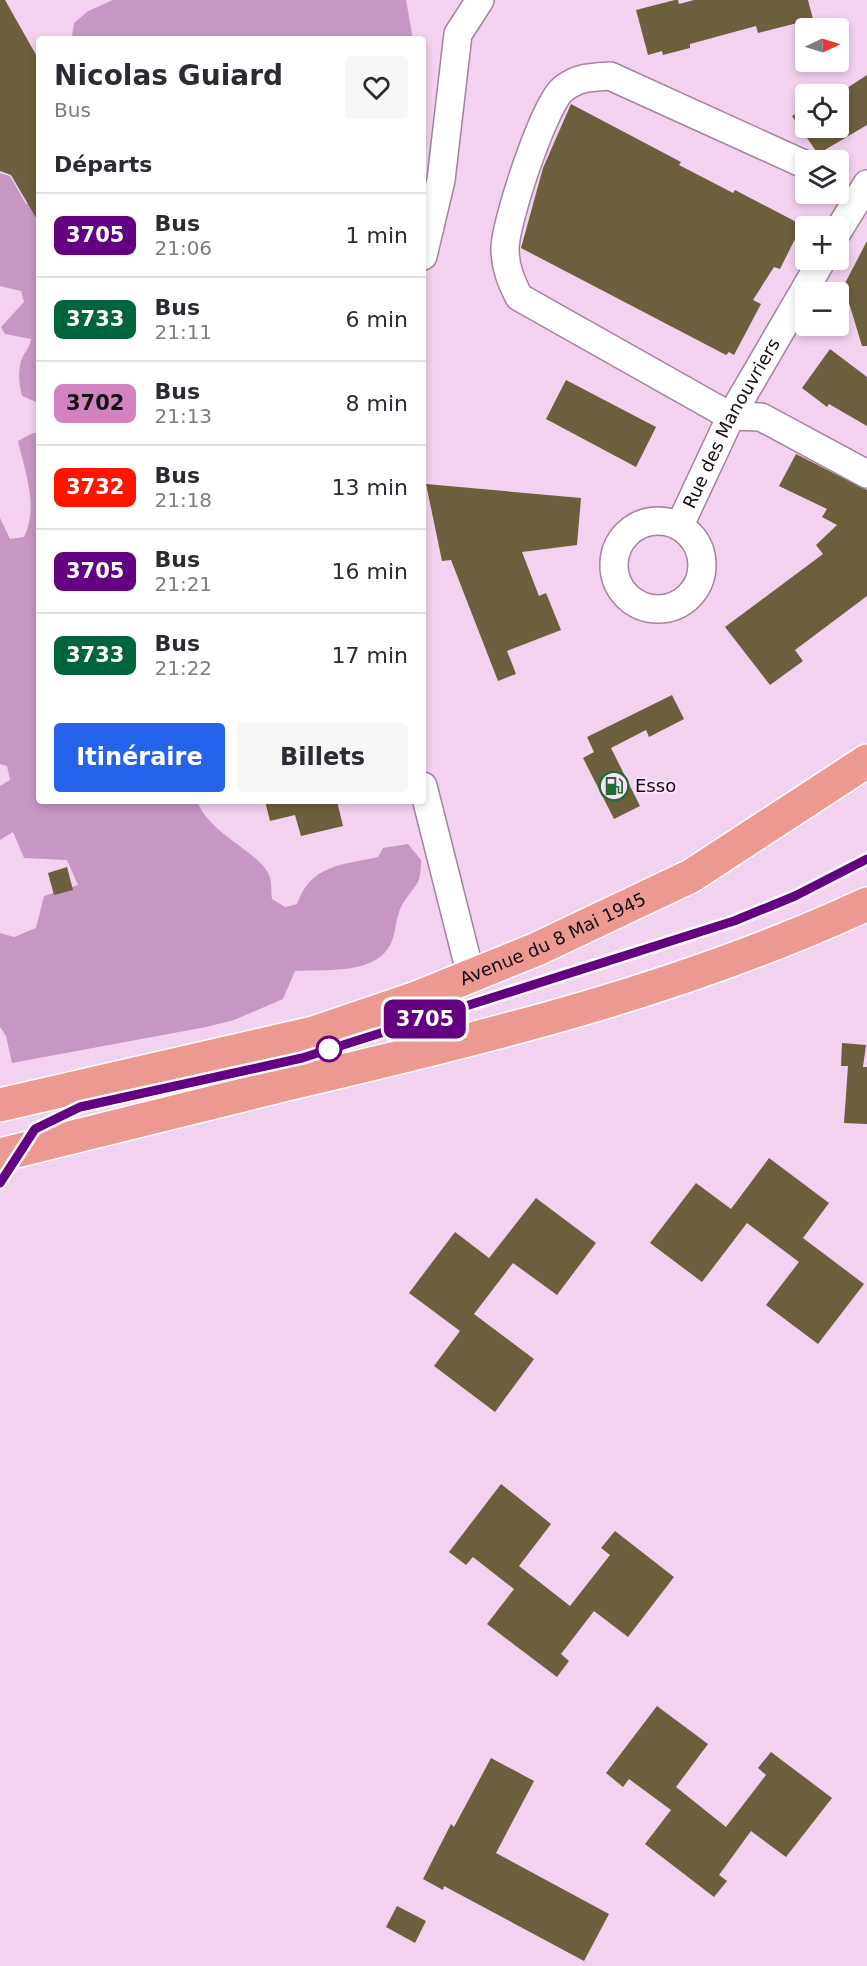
<!DOCTYPE html>
<html lang="fr">
<meta charset="utf-8">
<style>
body{margin:0;font-family:"DejaVu Sans",sans-serif;background:#f7f7f7;color:#2b2b33;height:100vh;display:flex;flex-direction:column;font-size:22px;white-space:nowrap}
*{box-sizing:border-box;margin:0}
p{font-size:20px;color:#7c7c81}
.icon{flex:none;width:33px;height:33px;fill:none;stroke:currentColor;stroke-width:2;stroke-linecap:round;stroke-linejoin:round}
.map{position:relative;flex:1;overflow:hidden}
.sheet{position:absolute;left:36px;top:36px;width:390px;height:768px;display:flex;flex-direction:column;background:#fff;border-radius:6px;box-shadow:0 3px 9px #0003}
.sheet>*{flex:none}
.badge{padding:0 12px;border-radius:9px;font-size:21px;line-height:39px}
.needle{width:39px;rotate:86deg}
.fabs{position:absolute;left:795px;top:18px;display:grid;gap:12px}
.fabs a{display:grid;place-items:center;width:54px;height:54px;border-radius:6px;background:#fff;box-shadow:0 3px 9px #0003;font-size:30px}
.map>.badge{position:absolute;translate:-50% -50%;box-shadow:0 0 0 3px #fff}
h2{padding:0 18px;font-size:22px;line-height:54px}
.round{display:grid;place-items:center;flex:none;width:63px;height:63px;border-radius:6px;background:#f7f7f7}
.head{display:flex;align-items:center;justify-content:space-between;height:102px;padding:0 18px}
h1{font-size:28px;font-weight:600;line-height:45px}
.button{display:flex;gap:12px;margin-top:auto;padding:12px 18px}
.button a{flex:1;height:69px;border-radius:6px;background:#2563eb;color:#fff;font-size:24px;font-weight:600;line-height:69px;text-align:center}
.button a+a{background:#f7f7f7;color:#2b2b33}
ul{padding:0;list-style:none}
li{display:flex;align-items:center;gap:18px;height:84px;padding:0 18px;border-top:2px solid #e1e1e2}
li div{flex:1}
li b{display:block;font-size:22px}
li em{font-style:normal}
li .badge{min-width:66px;font-weight:700;text-align:center}
.map>svg:first-child{display:block}
</style>
<div class="map">
<svg width="867" height="1966" viewBox="0 0 867 1966">
<rect width="100%" height="100%" fill="#f2d2ef"/>
<path fill="#c697c2" d="M 113,0 L 406,0 L 413,39 L 72,37 L 74,23 L 88,11 Z
M 0,173 L 10,176 L 26,204 L 39,198 L 39,403 L 22,396 C 19,384 17,368 23,356 C 27,349 30,347 31,339 L 5,334 L 1,327 L 24,302 L 21,291 L 0,286 Z
M 33,433 L 39,433 L 39,801 L 197,801 C 210,835 261,853 269,875 C 272,882 271,892 272,899 L 285,907 L 297,904 C 311,865 341,865 378,857 L 383,848 L 408,844 L 421,860 C 421,888 415,883 402,905 C 396,916 396,930 392,941 C 378,976 325,969 295,971 L 283,999 L 234,1020 L 206,1027 L 12,1063 L 6,1036 L 0,1027 L 0,933 L 14,937 L 36,928 L 44,896 L 78,885 L 67,860 L 24,858 L 13,832 L 0,840 L 0,786 L 10,780 L 7,766 L 0,764 L 0,518 L 10,539 L 24,537 C 39,506 25,473 18,441 Z"/>
<path fill="#6c5f3d" d="M 0,0 L 5,0 L 39,60 L 39,223 L 11,175 L 0,171 Z
M 675,0 L 678,0 L 679,4 L 694,0 L 808,0 L 813,19 L 758,33 L 756,26 L 690,44 L 690,48 L 663,55 L 662,51 L 648,55 L 636,10 Z
M 867,75 L 867,125 L 818,154 L 792,116 L 806,107 L 806,128 L 838,128 L 838,94 L 831,94 L 842,87 L 844,90 Z
M 571,104 L 681,162 L 679,165 L 733,193 L 735,190 L 802,225 L 780,269 L 774,267 L 753,300 L 761,304 L 734,355 L 729,352 L 726,355 L 521,248 L 543,168 Z
M 867,241 L 867,346 L 862,346 L 846,293 L 841,291 Z
M 830,349 L 867,377 L 867,426 L 829,404 L 827,407 L 802,388 Z
M 566,380 L 656,427 L 636,467 L 546,419 Z
M 796,454 L 867,490 L 867,596 L 795,650 L 803,661 L 770,685 L 725,627 L 823,554 L 816,545 L 837,525 L 822,517 L 827,509 L 779,486 Z
M 426,484 L 581,498 L 577,545 L 522,552 L 539,596 L 546,593 L 561,630 L 507,651 L 516,674 L 498,681 L 451,560 L 442,561 Z
M 672,695 L 684,719 L 649,737 L 646,730 L 611,748 L 640,806 L 614,819 L 583,758 L 594,752 L 587,737 Z
M 265,801 L 337,801 L 343,826 L 301,836 L 295,815 L 270,821 Z
M 67,867 L 73,890 L 54,895 L 48,873 Z
M 842,1043 L 866,1045 L 863,1067 L 867,1067 L 867,1124 L 844,1123 L 848,1066 L 841,1066 Z
M 769,1158 L 829,1203 L 803,1238 L 864,1284 L 818,1344 L 766,1305 L 799,1262 L 747,1223 L 702,1282 L 650,1243 L 696,1183 L 731,1209 Z
M 536,1198 L 596,1243 L 557,1295 L 513,1263 L 474,1314 L 534,1359 L 495,1412 L 434,1366 L 460,1331 L 409,1293 L 455,1232 L 489,1258 Z
M 501,1484 L 551,1524 L 519,1566 L 570,1606 L 610,1555 L 601,1548 L 615,1531 L 674,1577 L 628,1637 L 594,1611 L 561,1654 L 569,1661 L 557,1677 L 487,1624 L 514,1589 L 473,1557 L 466,1565 L 449,1552 Z
M 657,1706 L 708,1744 L 676,1787 L 726,1827 L 766,1775 L 758,1768 L 771,1752 L 832,1798 L 786,1857 L 751,1831 L 719,1875 L 727,1881 L 714,1897 L 645,1844 L 671,1810 L 629,1779 L 623,1787 L 606,1773 Z
M 491,1758 L 534,1781 L 496,1853 L 609,1914 L 584,1961 L 444,1886 L 443,1890 L 423,1879 L 451,1824 L 454,1827 Z
M 397,1906 L 426,1921 L 415,1943 L 386,1927 Z"/>
<g fill="none" stroke-linecap="round" stroke-linejoin="round">
<g stroke="#a2849f" stroke-width="30">
<g id="minor">
<path d="M 806,165 L 610,76 C 592,77 578,77 563,89 C 544,104 505,223 505,249 C 505,267 511,281 519,297 L 723,412 L 731,416 L 761,417 L 867,474"/>
<path d="M 838,231 L 867,184"/>
<path d="M 423,256 L 441,180 L 458,34 L 480,0"/>
<circle cx="658" cy="565" r="44"/>
<path id="s1" d="M 680,525 L 731,416 L 822,260"/>
<path d="M 423,786 L 471,976"/>
</g>
</g>
<g stroke="#fff" stroke-width="36">
<g id="major">
<path id="s2" d="M 0,1105 L 313,1033 L 416,998 L 537,949 L 691,876 L 867,761"/>
<path d="M 0,1155 C 96,1132 191,1107 287,1084 C 484,1038 682,990 867,904"/>
</g>
</g>
<use href="#minor" stroke="#fff" stroke-width="27"/>
<use href="#major" stroke="#ec9a91" stroke-width="33"/>
</g>
<g fill="none" stroke-linecap="round" stroke-linejoin="round">
<g stroke="#fff" stroke-width="14">
<path id="line" d="M 0,1183 L 35,1129 L 80,1107 L 302,1058 L 734,921 L 795,896 L 867,859"/>
</g>
<use href="#line" stroke="#640082" stroke-width="9"/>
</g>
<defs>
<g id="fuel-ring" transform="scale(1.5)"><circle r="9.5" fill="#fce2f9" stroke="#236a36" stroke-width="1.5"/><path d="M-5.5-6h7V0h2V4h1.3V-2.5L3-4.5l.8-.8L6-3V5H2.5V1h-1V6h-7ZM-4.2-4.7v3.2H.2V-4.7Z" fill="#236a36"/></g>
</defs>
<g fill-rule="evenodd">
<use href="#fuel-ring" x="614" y="786"/>
</g>
<circle fill="#fff" stroke="#640082" stroke-width="3" cx="329" cy="1049" r="12"/>
<g text-anchor="middle" stroke-width="4.5" stroke-linejoin="round" paint-order="stroke">
<g font-size="18" fill="#160b15" stroke="#fce2f9">
<text dy="6" stroke="none"><textPath href="#s1" startOffset="114">Rue des Manouvriers</textPath></text>
<text dy="6" stroke="none"><textPath href="#s2" startOffset="579">Avenue du 8 Mai 1945</textPath></text>
</g>
<g font-size="18" fill="#160b15" stroke="#fce2f9" text-anchor="start">
<text x="635" y="792">Esso</text>
</g>
</g>
</svg>
<div class="fabs">
<a><svg class="needle" viewBox="-14 -14 28 28"><path d="M0-13l5 13h-10z" fill="#e53935"/><path d="M0 13l5-13h-10z" fill="#7c7c81"/></svg></a>
<a><svg class="icon" aria-label="locate" viewBox="0 0 24 24"><circle cx="12" cy="12" r="6"/><path d="M12 2v4M12 18v4M2 12h4M18 12h4"/></svg></a>
<a><svg class="icon" aria-label="layers" viewBox="0 0 24 24"><path d="M12 4l9 5-9 5-9-5zM3 14l9 5 9-5"/></svg></a>
<a>+</a>
<a>−</a>
</div>
<b class="badge" style="left:425px;top:1019px;background:#640082;color:#fff">3705</b>
<section class="sheet">
<div class="head"><div><h1>Nicolas Guiard</h1><p>Bus</p></div><a class="round"><svg class="icon" aria-label="heart" viewBox="0 0 24 24"><path d="M12 20l-8-8c-3-5 5-10 8-4 3-6 11-1 8 4z"/></svg></a></div>
<h2>Départs</h2>
<ul>
<li><span class="badge" style="background:#640082;color:#fff">3705</span><div><b>Bus</b><p>21:06</p></div><em>1 min</em></li>
<li><span class="badge" style="background:#00643c;color:#fff">3733</span><div><b>Bus</b><p>21:11</p></div><em>6 min</em></li>
<li><span class="badge" style="background:#d282be;color:#111">3702</span><div><b>Bus</b><p>21:13</p></div><em>8 min</em></li>
<li><span class="badge" style="background:#ff1400;color:#fff">3732</span><div><b>Bus</b><p>21:18</p></div><em>13 min</em></li>
<li><span class="badge" style="background:#640082;color:#fff">3705</span><div><b>Bus</b><p>21:21</p></div><em>16 min</em></li>
<li><span class="badge" style="background:#00643c;color:#fff">3733</span><div><b>Bus</b><p>21:22</p></div><em>17 min</em></li>
</ul>
<div class="button"><a>Itinéraire</a><a>Billets</a></div>
</section>
</div>
